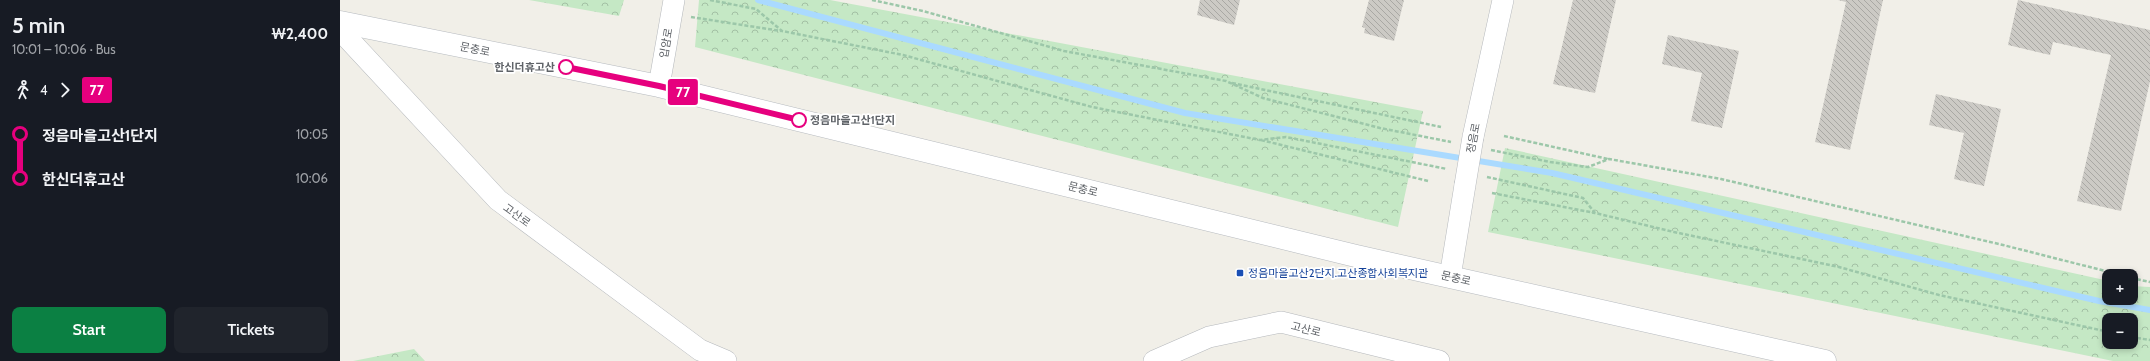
<!DOCTYPE html>
<meta charset="utf-8">
<style>
body{margin:0;font-family:Cabin,"Noto Sans KR",sans-serif;background:#20242c;color:#f1f3f6;height:100vh;display:flex;flex-direction:column;font-size:15px;white-space:nowrap}
*{box-sizing:border-box;margin:0}
p{font-size:13px;color:#9ea1a6}
.icon{flex:none;width:22px;height:22px;fill:none;stroke:currentColor;stroke-width:2;stroke-linecap:round;stroke-linejoin:round}
.map{position:relative;flex:1;overflow:hidden}
.details{display:flex;flex-direction:column;background:#171b24;width:340px}
.details>*{flex:none}
.badge{padding:0 8px;border-radius:3px;font-size:14px;line-height:26px}
.fabs{position:absolute;left:1762px;top:269px;display:grid;gap:8px}
.fabs a{display:grid;place-items:center;width:36px;height:36px;border-radius:8px;background:#171b24;box-shadow:0 2px 6px #0003;font-size:20px}
.map>.badge{position:absolute;translate:-50% -50%;box-shadow:0 0 0 2px #fff}
.legs{display:flex;align-items:center;gap:6px;height:44px;padding:0 12px;font-size:13px}
.legs p{margin-inline-start:auto}
.head{display:flex;align-items:center;justify-content:space-between;height:68px;padding:0 12px}
h1{font-size:22px;font-weight:600;line-height:30px}
.primary-button{display:flex;gap:8px;margin-top:auto;padding:8px 12px}
.primary-button a{flex:1;height:46px;border-radius:8px;background:#0b8043;color:#fff;font-size:16px;font-weight:600;line-height:46px;text-align:center}
.primary-button a+a{background:#20242c;color:#f1f3f6}
ul{padding:0 12px;list-style:none}
li{display:flex;align-items:center;gap:14px;height:44px;font-size:15px}
li i{display:grid;place-items:center;width:6px;height:100%;margin:0 5px;background:currentColor}
li i::after{content:'';width:10px;height:10px;margin:-5px;border:3px solid;border-radius:50%;background:#171b24}
li p{margin-inline-start:auto}
li:first-child i{background:linear-gradient(#0000 50%,currentColor 0)}
li:last-child i{background:linear-gradient(currentColor 50%,#0000 0)}
main{display:flex;flex:1;min-height:0}
.map>svg:first-child{display:block}
</style>
<main>
<section class="details">
<div class="head"><div><h1>5 min</h1><p>10:01 – 10:06 · Bus</p></div><b>₩2,400</b></div>
<div class="legs"><svg class="icon" aria-label="walk" viewBox="0 0 24 24"><circle cx="13" cy="4" r="2"/><path d="M13 8l-2 6 4 7M11 14l-3 7M7 12l3-4h3l4 4"/></svg>4<svg class="icon" aria-label="forward" viewBox="0 0 24 24"><path d="M9 5l7 7-7 7"/></svg><b class="badge" style="background:#e6007e;color:#fff">77</b></div>
<ul>
<li><i style="color:#e6007e"></i><b>정음마을고산1단지</b><p>10:05</p></li>
<li><i style="color:#e6007e"></i><b>한신더휴고산</b><p>10:06</p></li>
</ul>
<div class="primary-button"><a>Start</a><a>Tickets</a></div>
</section>
<div class="map">
<svg width="1810" height="361" viewBox="0 0 1810 361">
<defs>
<pattern id="forest-crowns" width="20" height="18" patternUnits="userSpaceOnUse"><rect width="20" height="18" fill="#c5e8c5"/><path d="M2 6a3 3 0 1 1 6 0M12 15a3 3 0 1 1 6 0" fill="none" stroke="#a3c0a4"/></pattern>
<pattern id="building-back-hatch" width="6" height="6" patternUnits="userSpaceOnUse"><rect width="6" height="6" fill="#cccac5"/><path d="M-1 5l2 2M0 0l6 6M5-1l2 2" fill="none" stroke="#a9a8a4"/></pattern>
</defs>
<rect width="100%" height="100%" fill="#f1efe8"/>
<path fill="url(#forest-crowns)" fill-rule="evenodd" d="M 189,0 L 284,0 L 279,16 Z
M 359,0 L 490,0 L 1083,111 L 1058,227 L 355,47 Z
M 1165,148 L 1769,281 L 1769,298 L 1791,298 L 1791,286 L 1810,287 L 1810,361 L 1773,361 L 1148,232 ZM 1769,320 L 1791,320 L 1791,342 L 1769,342 Z
M 74,349 L 85,361 L 13,361 Z"/>
<g fill="none" stroke-linecap="round" stroke-linejoin="round">
<path stroke="#aadaff" stroke-width="6" d="M 418,0 L 845,113 L 1212,173 L 1759,301 L 1810,310"/>
</g>
<path fill="url(#building-back-hatch)" d="M 860,0 L 900,0 L 894,25 L 857,15 Z
M 1029,0 L 1064,0 L 1054,41 L 1024,33 L 1025,28 L 1022,27 Z
M 1233,0 L 1276,0 L 1255,93 L 1213,84 Z
M 1498,0 L 1543,0 L 1510,150 L 1475,142 L 1506,2 Z
M 1678,0 L 1810,30 L 1810,81 L 1781,211 L 1737,201 L 1771,55 L 1713,42 L 1710,55 L 1668,45 Z
M 1328,35 L 1399,51 L 1382,128 L 1351,121 L 1362,73 L 1322,64 Z
M 1596,94 L 1661,109 L 1644,186 L 1614,179 L 1624,133 L 1589,125 Z"/>
<g fill="none" stroke-linecap="round" stroke-linejoin="round">
<g stroke="#b5b8bc" stroke-width="22">
<path id="street" d="M 0,30 L 158,200 L 360,350 L 386,361
M 319,86 L 334,0
M 1133,137 L 1163,0
M 1110,277 L 1125,185
M 814,361 L 869,337 L 941,322 L 1099,361"/>
</g>
<g stroke="#b6babf" stroke-width="23">
<path id="secondary" d="M 0,22 L 319,86 L 1016,256 L 1485,361"/>
</g>
<path stroke="#9cc7a9" stroke-width="2.5" stroke-dasharray="4 2" stroke-linecap="butt" d="M 370,0 L 416,9 L 442,31 L 563,55 L 752,107 L 920,140 L 946,137 L 1107,169
M 532,0 L 583,11 L 724,51 L 886,81 L 923,98 L 1040,128 L 1111,142
M 351,17 L 441,31
M 892,83 L 1101,127
M 1164,136 L 1268,159
M 921,140 L 1088,181
M 1151,150 L 1210,162 L 1248,167 L 1269,159 L 1381,179 L 1663,245 L 1785,276
M 1147,177 L 1243,198 L 1255,213 L 1334,232 L 1499,267 L 1599,295 L 1769,332
M 1152,193 L 1255,213
M 1791,278 L 1810,282
M 1791,337 L 1810,340"/>
<use href="#street" stroke="#fff" stroke-width="21"/>
<use href="#secondary" stroke="#fff" stroke-width="22"/>
<g stroke="#b5b8bc" stroke-width="22" stroke-linecap="butt">
<path id="street-bridge" d="M 1125,185 L 1133,137"/>
</g>
<use href="#street-bridge" stroke="#fff" stroke-width="21"/>
</g>
<g fill="none" stroke-linecap="round" stroke-linejoin="round">
<g stroke="#fff" stroke-width="9">
<path id="line-1" d="M 226,67 L 319,86 L 459,120"/>
</g>
<use href="#line-1" stroke="#e6007e" stroke-width="6"/>
</g>
<g fill="#fff" stroke="#e6007e" stroke-width="2">
<circle cx="226" cy="67" r="7"/>
<circle cx="459" cy="120" r="7"/>
</g>
<rect fill="#1a4fb4" stroke="#fff" stroke-width="1.5" x="896" y="269" width="8" height="8" rx="2"/>
<g text-anchor="middle" stroke-width="3.5" stroke-linejoin="round" paint-order="stroke">
<g font-size="11" fill="#5f6368" stroke="#fff">
<text transform="translate(326 43) rotate(-80)" y="4">입암로</text>
<text transform="translate(135 49) rotate(11)" y="4">문충로</text>
<text transform="translate(1133 138) rotate(-79)" y="4">정음로</text>
<text transform="translate(743 189) rotate(14)" y="4">문충로</text>
<text transform="translate(177 215) rotate(36)" y="4">고산로</text>
<text transform="translate(1116 278) rotate(13)" y="4">문충로</text>
<text transform="translate(966 329) rotate(14)" y="4">고산로</text>
</g>
<g font-size="11" font-weight="bold" fill="#5f6368" stroke="#fff" text-anchor="end">
<text x="215" y="71">한신더휴고산</text>
<text x="470" y="124" text-anchor="start">정음마을고산1단지</text>
</g>
<g font-size="11" fill="#164399" stroke="#fff" text-anchor="start">
<text x="908" y="277">정음마을고산2단지.고산종합사회복지관</text>
</g>
</g>
</svg>
<div class="fabs">
<a>+</a>
<a>−</a>
</div>
<b class="badge" style="left:343px;top:92px;background:#e6007e;color:#fff">77</b>
</div>
</main>
